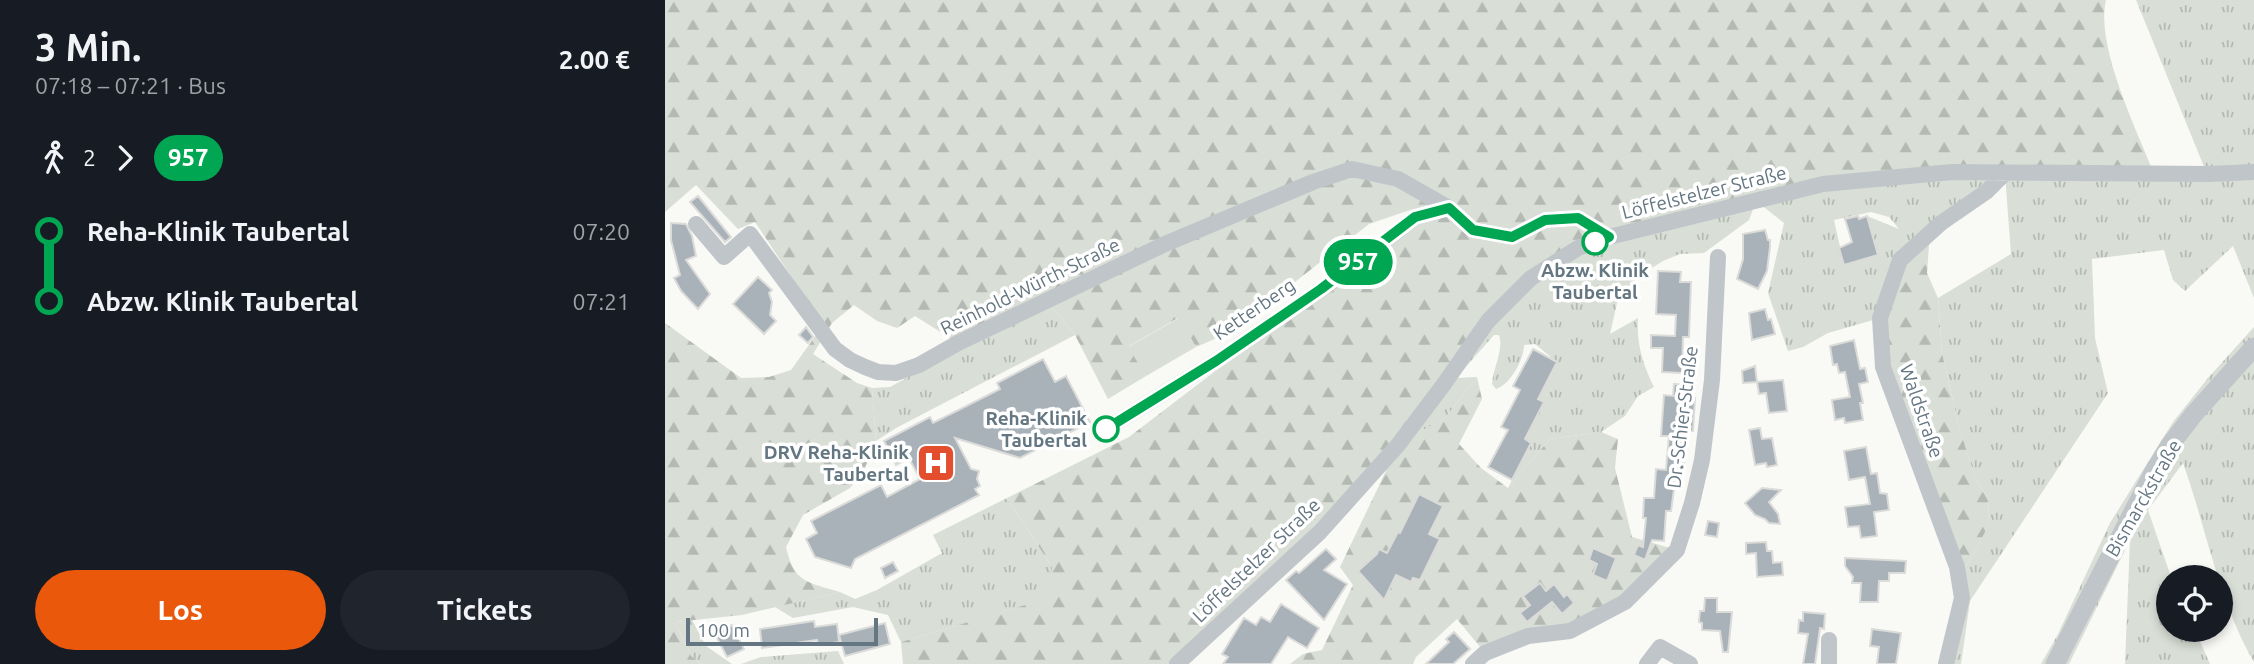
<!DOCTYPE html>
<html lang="de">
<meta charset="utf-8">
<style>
body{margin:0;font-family:Ubuntu,sans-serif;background:#20242c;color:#f1f3f6;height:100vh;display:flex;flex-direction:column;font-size:26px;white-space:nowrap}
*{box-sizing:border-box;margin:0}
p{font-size:23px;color:#9ea1a6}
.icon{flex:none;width:38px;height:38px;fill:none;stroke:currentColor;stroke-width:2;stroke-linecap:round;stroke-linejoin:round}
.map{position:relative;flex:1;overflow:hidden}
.sheet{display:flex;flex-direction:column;background:#171b24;width:665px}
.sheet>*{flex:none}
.badge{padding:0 14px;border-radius:23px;font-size:24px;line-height:46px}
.tools{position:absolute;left:1491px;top:565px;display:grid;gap:14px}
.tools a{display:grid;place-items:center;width:77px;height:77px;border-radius:50%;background:#171b24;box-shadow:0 4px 10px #0003;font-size:35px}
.scale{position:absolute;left:21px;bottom:18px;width:192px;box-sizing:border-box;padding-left:7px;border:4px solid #647681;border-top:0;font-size:19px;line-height:24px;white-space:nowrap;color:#647681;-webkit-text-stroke:5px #fff;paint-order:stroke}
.map>.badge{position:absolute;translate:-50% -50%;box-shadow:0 0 0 4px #fff}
.legs{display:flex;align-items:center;gap:10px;height:77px;padding:0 35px;font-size:23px}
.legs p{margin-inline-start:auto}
.headline{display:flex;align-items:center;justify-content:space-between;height:119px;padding:0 35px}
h1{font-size:38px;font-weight:700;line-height:52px}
.button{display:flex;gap:14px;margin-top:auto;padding:14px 35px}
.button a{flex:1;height:80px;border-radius:42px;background:#ea580c;color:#fff;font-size:28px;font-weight:700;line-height:80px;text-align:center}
.button a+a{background:#20242c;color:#f1f3f6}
ul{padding:0 35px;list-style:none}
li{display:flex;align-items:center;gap:24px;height:70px;font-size:26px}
li i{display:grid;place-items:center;width:10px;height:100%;margin:0 9px;background:currentColor}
li i::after{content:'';width:18px;height:18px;margin:-9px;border:5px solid;border-radius:50%;background:#171b24}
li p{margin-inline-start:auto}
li:first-child i{background:linear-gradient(#0000 50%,currentColor 0)}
li:last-child i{background:linear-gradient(currentColor 50%,#0000 0)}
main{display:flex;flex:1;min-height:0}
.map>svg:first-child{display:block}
</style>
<main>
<section class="sheet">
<div class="headline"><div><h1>3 Min.</h1><p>07:18 – 07:21 · Bus</p></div><b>2.00 €</b></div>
<div class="legs"><svg class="icon" aria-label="walk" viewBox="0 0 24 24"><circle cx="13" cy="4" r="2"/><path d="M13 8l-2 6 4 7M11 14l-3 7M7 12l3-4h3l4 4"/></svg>2<svg class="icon" aria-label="forward" viewBox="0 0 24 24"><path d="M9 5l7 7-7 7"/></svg><b class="badge" style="background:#00a651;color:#fff">957</b></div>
<ul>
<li><i style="color:#00a651"></i><b>Reha-Klinik Taubertal</b><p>07:20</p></li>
<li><i style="color:#00a651"></i><b>Abzw. Klinik Taubertal</b><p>07:21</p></li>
</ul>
<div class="button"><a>Los</a><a>Tickets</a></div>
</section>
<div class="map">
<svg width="1589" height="664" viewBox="0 0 1589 664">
<defs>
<pattern id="grass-tufts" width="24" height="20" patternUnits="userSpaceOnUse" patternTransform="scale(1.75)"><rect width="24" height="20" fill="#d9ded6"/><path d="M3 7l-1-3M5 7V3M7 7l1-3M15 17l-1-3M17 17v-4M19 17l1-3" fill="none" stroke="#b4b9b3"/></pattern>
<pattern id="forest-firs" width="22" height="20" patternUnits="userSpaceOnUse" patternTransform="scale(1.75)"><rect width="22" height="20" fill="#d9ded6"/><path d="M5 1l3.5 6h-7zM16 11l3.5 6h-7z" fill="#b4b9b3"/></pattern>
</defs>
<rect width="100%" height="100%" fill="#f9f9f6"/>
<path fill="url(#grass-tufts)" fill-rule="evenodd" d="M 1471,0 L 1589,0 L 1589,298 L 1568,246 L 1520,291 L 1508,280 L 1499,250 L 1427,259 L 1430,338 L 1443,393 L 1305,601 L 1296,664 L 1281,664 L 1297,598 L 1292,567 L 1302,565 L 1324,525 L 1323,499 L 1310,477 L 1294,427 L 1277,353 L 1273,298 L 1346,254 L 1340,174 L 1321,192 L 1276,223 L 1235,260 L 1215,318 L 1163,333 L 1138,347 L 1123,351 L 1103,293 L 1119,223 L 1091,201 L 1084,220 L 1039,253 L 1015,254 L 998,261 L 972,277 L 952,303 L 945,334 L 973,318 C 971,343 978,365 989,387 L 973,396 L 960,416 L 936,432 L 885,439 L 843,488 L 866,443 L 860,439 L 879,403 L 873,399 L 892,362 L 870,344 L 859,345 C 859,359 846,384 831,389 L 827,384 C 828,368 839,350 834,335 L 829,335 L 791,378 L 812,377 L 781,417 L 733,445 L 779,384 L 823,321 L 866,278 L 913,248 L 944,237 L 1158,184 L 1287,172 L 1542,174 ZM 1206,212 L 1224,217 L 1234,229 L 1202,216 L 1213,255 L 1179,265 L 1169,220 Z
M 382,301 L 410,335 L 231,428 L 211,441 L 207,388 L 225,387 Z
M 1589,327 L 1589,662 C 1553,600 1542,530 1518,463 L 1483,510 L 1506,577 L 1503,578 L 1503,630 L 1530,630 L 1545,664 L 1460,664 L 1465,540 L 1404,664 L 1376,664 L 1393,634 L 1445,523 L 1508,422 L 1543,378 Z
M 342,498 L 387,567 L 385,598 L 236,642 L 223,615 L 188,607 L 128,618 L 110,607 L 175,592 L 190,599 L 212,590 L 277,553 L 268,535 Z
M 27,620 L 41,646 L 67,664 L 37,664 L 26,656 L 10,622 Z
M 173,651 L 179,664 L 76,664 L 96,657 Z"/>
<path fill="url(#forest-firs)" d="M 0,0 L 1441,0 C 1430,46 1472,130 1489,174 L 1340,173 L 1158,184 L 944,237 L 866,278 L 735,443 L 781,417 L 812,377 L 817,399 L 794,444 L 816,468 L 843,488 L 885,439 L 936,432 L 953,439 L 950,468 L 967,537 L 1012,550 L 960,602 L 905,631 L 820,653 L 792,619 L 751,657 L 748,664 L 625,664 L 638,654 L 657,650 L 688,585 L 675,567 L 732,448 L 512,664 L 238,664 L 236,642 L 384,598 L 387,567 L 342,498 L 464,437 L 740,226 L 748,209 L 704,224 L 566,332 L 531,347 L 513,318 L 464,346 L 481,376 L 443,399 L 410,335 L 382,301 L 293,343 L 250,316 L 232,328 L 212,321 L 189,305 L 167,323 L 148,354 L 192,383 L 207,388 L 211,441 L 199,470 L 185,488 L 138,515 L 121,547 C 129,583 142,582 175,592 L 77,615 L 10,622 L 26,656 L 37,664 L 0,664 L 0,323 L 76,378 L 104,377 L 126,370 L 156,328 L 157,323 L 90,222 L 73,229 L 31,185 L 0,212 Z
M 1265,232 L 1262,273 L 1273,298 L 1277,353 L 1294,427 L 1310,477 L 1323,499 L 1324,525 L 1302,565 L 1292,567 L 1218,367 L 1215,318 L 1235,260 Z"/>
<path fill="#d9ded6" d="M 514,318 L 531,347 L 481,376 L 463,347 Z"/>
<path fill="#a9b2b8" stroke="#dbdbd9" stroke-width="2" d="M 33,196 L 66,237 L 60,242 L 25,202 Z
M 1193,216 L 1194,219 L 1202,216 L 1213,255 L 1179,265 L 1174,248 L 1187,242 L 1180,219 Z
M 6,223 L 21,224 L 27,236 L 31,256 L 21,260 L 45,294 L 33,309 L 16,291 L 9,278 L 15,275 L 6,240 Z
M 1100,230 L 1103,240 L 1105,240 L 1105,247 L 1102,271 L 1093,289 L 1072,279 L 1078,259 L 1078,234 Z
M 993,271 L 1016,272 L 1015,282 L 1026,282 L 1024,337 L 1018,337 L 1017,373 L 997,372 L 998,348 L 986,348 L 986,335 L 1010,336 L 1011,315 L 991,314 Z
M 93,277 L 107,290 L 104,293 L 107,302 L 105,315 L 111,321 L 99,334 L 68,304 Z
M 1100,309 L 1103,320 L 1106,319 L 1110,334 L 1087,340 L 1084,313 Z
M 141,327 L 148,337 L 143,343 L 134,335 Z
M 1189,340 L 1195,369 L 1200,368 L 1203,382 L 1194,384 L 1198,403 L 1195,403 L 1198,420 L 1180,423 L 1179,418 L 1170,420 L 1167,400 L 1185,397 L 1180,372 L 1174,373 L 1172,364 L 1168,365 L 1165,346 Z
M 868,349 L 892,362 L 873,399 L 879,402 L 860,439 L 866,443 L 847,480 L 823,467 L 843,430 L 836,427 L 855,390 L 848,386 Z
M 378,359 L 390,382 L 401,376 L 425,422 L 355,458 L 290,438 L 306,469 L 314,471 L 312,479 L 315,486 L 310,489 L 314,495 L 190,559 L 186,568 L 150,557 L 141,539 L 152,533 L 146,521 L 216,485 L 222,497 L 255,479 L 244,458 L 231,465 L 219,441 L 265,417 L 268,423 L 335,389 L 332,383 Z
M 1090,366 L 1092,382 L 1078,383 L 1077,371 Z
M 1118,380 L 1122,411 L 1104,413 L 1101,393 L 1094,394 L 1092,382 Z
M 1009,384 L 1023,385 L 1022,398 L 1030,398 L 1028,431 L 1021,431 L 1018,476 L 1011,475 L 1006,511 L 1001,511 L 999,541 L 987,540 L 980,560 L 969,555 L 973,545 L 978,547 L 981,518 L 978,518 L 979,498 L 989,498 L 991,469 L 1001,470 L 1004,436 L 996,436 L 999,395 L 1008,396 Z
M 1095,428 L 1097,439 L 1107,438 L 1112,465 L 1102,467 L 1101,463 L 1090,465 L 1084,430 Z
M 1201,447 L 1206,474 L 1212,473 L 1215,493 L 1222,494 L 1224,510 L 1209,512 L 1212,536 L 1196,538 L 1194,526 L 1183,527 L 1180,507 L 1205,504 L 1200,477 L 1184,480 L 1179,451 Z
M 1097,488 L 1116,490 L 1104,502 L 1113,514 L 1115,524 L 1104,523 L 1100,519 L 1090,515 L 1080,503 Z
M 754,494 L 778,506 L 764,534 L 775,539 L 755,580 L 748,578 L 746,582 L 731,575 L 719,600 L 693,571 L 712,554 L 714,549 L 722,553 L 733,532 L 735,533 Z
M 1043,521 L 1054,523 L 1052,537 L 1040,535 Z
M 1101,542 L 1102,551 L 1107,551 L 1108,563 L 1117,562 L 1118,575 L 1092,577 L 1091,553 L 1081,554 L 1081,543 Z
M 928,548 L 951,558 L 942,581 L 928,575 L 932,564 L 924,560 Z
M 661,549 L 671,559 L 659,570 L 682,584 L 659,620 L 621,580 L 631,571 L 634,573 Z
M 1180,558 L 1241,561 L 1240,573 L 1224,573 L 1224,581 L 1214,581 L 1213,602 L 1195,602 L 1196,583 L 1187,583 L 1188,577 L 1180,566 Z
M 228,562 L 233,571 L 220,578 L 216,568 Z
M 875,583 L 881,591 L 889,584 L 899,597 L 902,594 L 909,603 L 897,614 L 887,602 L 862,622 L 855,613 L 865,605 L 858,596 Z
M 1040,598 L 1052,598 L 1052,612 L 1067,612 L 1063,652 L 1058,652 L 1055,631 L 1037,630 L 1037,623 L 1034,622 L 1035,611 L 1039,611 Z
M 616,604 L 654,628 L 642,648 L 623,637 L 606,664 L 558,664 L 563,657 L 557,654 L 579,618 L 591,625 L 596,617 L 605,622 Z
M 1138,612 L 1160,614 L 1159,629 L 1155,628 L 1150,664 L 1138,664 L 1143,634 L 1133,633 L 1134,620 L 1138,621 Z
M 149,621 L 150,627 L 172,624 L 174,642 L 153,645 L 152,640 L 97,648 L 95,629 Z
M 220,623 L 225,644 L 180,656 L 174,635 Z
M 67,625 L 79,649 L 62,657 L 50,634 Z
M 1207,629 L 1236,633 L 1231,664 L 1212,664 L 1214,647 L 1205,646 Z
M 789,632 L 805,649 L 788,664 L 761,664 L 784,642 L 781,639 Z"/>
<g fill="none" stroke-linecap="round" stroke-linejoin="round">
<path stroke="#c0c5c9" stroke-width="16" d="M 31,224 L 59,257 L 85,234 L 170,349 L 185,360 L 200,367 L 213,372 L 231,373 L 254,365 L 293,343 L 500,244 L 648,182 L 687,169 L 733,179 L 784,208
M 441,429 L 551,361 L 677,275 L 750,217 L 784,208 L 808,230 L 847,237 L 879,220 L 913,218 L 944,237
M 1164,640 L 1164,664
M 512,664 L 655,532 L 733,445 L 779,384 L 823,321 L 866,278 L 913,248 L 944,237 L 1158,184 L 1287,172 L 1543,174 L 1589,172
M 808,664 L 820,653 L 863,636 L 905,631 L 960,602 L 1012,550 L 1027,503 L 1037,460 L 1047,380 L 1053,257
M 982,664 L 995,647 L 1025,664
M 1281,664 L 1297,598 L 1292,567 L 1218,367 L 1215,318 L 1235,260 L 1276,223 L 1321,192 L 1340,173"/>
<path stroke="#c0c5c9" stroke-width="19" d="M 1390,664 L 1487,475 L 1505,445 L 1529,414 L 1589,347"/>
</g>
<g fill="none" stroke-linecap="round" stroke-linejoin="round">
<g stroke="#fff" stroke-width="16">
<path id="line-1" d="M 441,429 L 551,361 L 656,289 L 750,217 L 784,208 L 808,230 L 847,237 L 880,220 L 913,218 L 944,237 L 930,242"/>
</g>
<use href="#line-1" stroke="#00a651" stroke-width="10"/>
</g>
<defs>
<g id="hospital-square" transform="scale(2.0125)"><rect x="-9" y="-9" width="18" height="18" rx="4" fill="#e24e2e" stroke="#fff"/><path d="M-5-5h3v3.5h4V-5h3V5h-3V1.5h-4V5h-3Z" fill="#fff"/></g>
</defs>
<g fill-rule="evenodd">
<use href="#hospital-square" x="271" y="463"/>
</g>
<g fill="#fff" stroke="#00a651" stroke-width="3.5">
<circle cx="930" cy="242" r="12"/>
<circle cx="441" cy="429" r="12"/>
</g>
<g text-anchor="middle" stroke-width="7" stroke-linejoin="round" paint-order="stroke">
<g font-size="19" fill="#647681" stroke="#fff">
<text transform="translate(1039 192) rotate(-14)" y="7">Löffelstelzer Straße</text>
<text transform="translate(365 286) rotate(-26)" y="7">Reinhold-Würth-Straße</text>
<text transform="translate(589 309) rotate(-34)" y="7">Ketterberg</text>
<text transform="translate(1257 411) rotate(71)" y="7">Waldstraße</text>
<text transform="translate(1017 417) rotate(-83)" y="7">Dr.-Schier-Straße</text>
<text transform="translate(1478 498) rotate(-60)" y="7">Bismarckstraße</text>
<text transform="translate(591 560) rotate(-44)" y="7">Löffelstelzer Straße</text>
</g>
<g font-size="19" font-weight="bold" fill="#647681" stroke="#fff">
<text x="930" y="277">Abzw. Klinik<tspan x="930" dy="22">Taubertal</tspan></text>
<text x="422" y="425" text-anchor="end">Reha-Klinik<tspan x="422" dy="22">Taubertal</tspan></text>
</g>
<g font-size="19" font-weight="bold" fill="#647681" stroke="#fff" text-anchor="end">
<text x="244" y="459">DRV Reha-Klinik<tspan x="244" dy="22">Taubertal</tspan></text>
</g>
</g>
</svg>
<div class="tools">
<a><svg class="icon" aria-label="locate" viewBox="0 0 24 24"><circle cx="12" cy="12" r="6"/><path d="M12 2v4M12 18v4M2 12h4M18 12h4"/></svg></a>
</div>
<div class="scale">100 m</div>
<b class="badge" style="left:693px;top:262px;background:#00a651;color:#fff">957</b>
</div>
</main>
